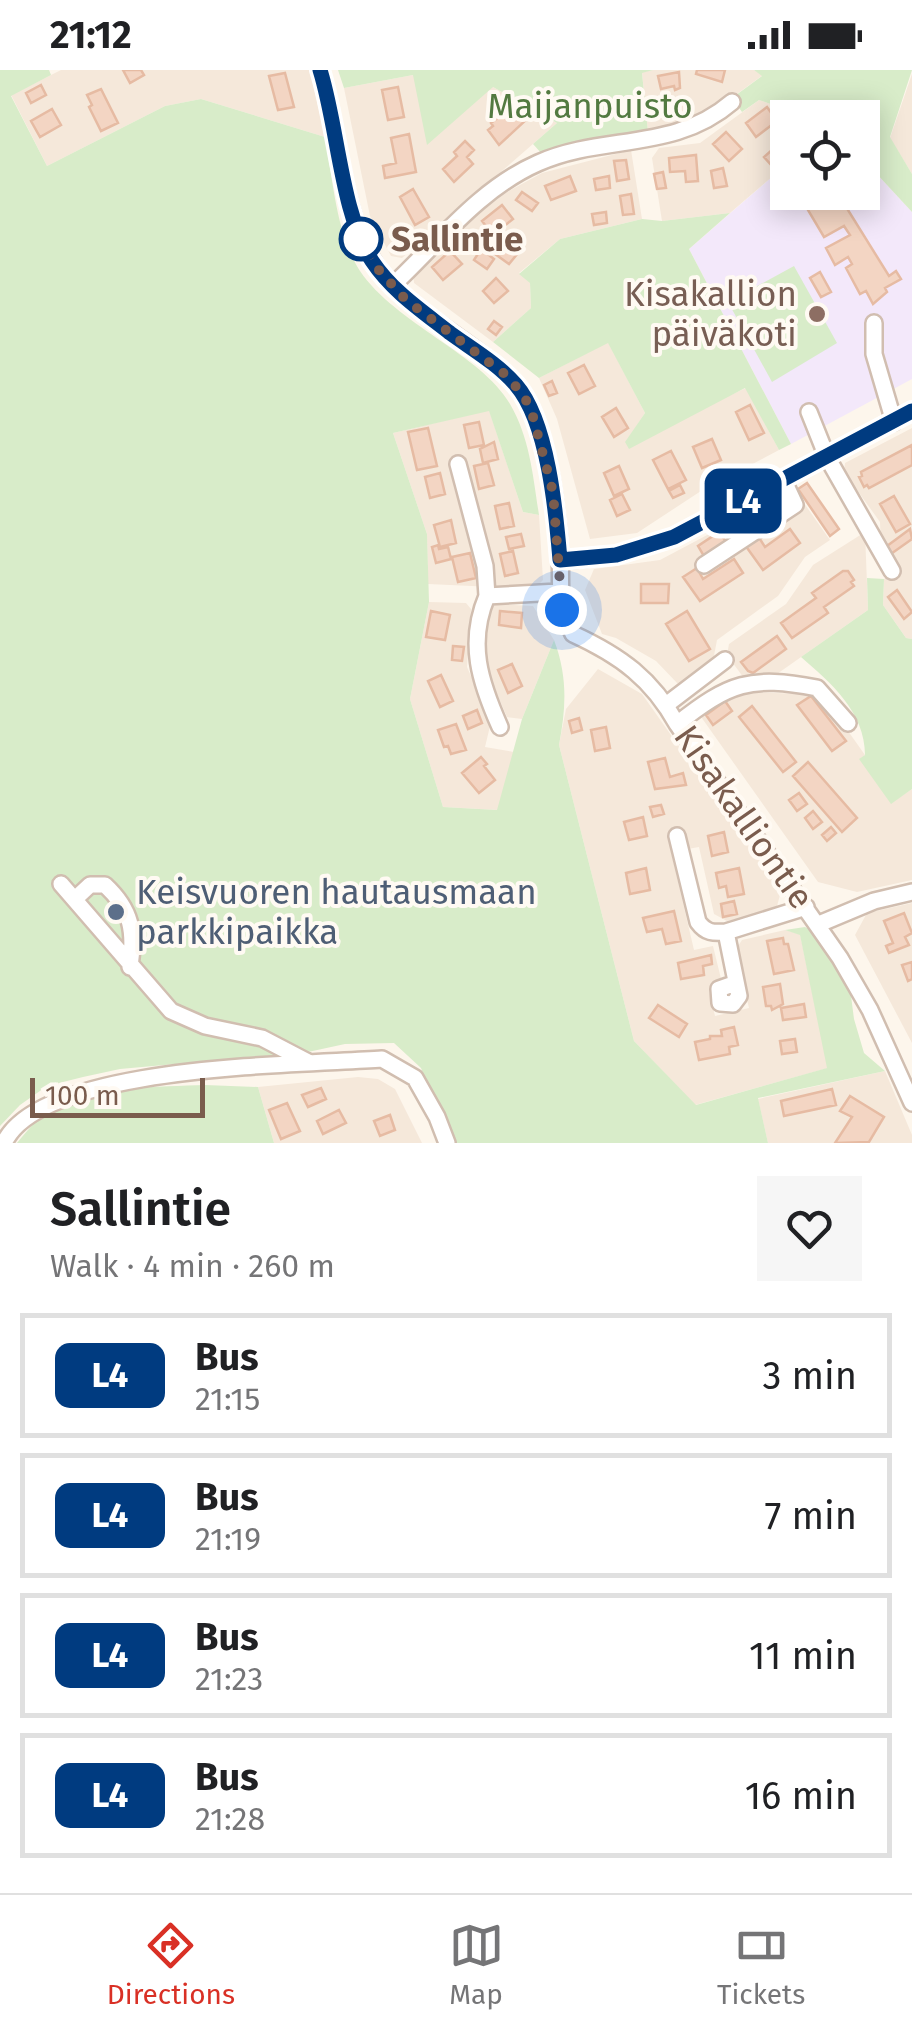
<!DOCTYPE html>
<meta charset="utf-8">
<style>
body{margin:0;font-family:"Fira Sans",sans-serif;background:#f6f6f6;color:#202124;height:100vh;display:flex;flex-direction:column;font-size:38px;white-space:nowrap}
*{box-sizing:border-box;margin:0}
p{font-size:32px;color:#757577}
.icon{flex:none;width:55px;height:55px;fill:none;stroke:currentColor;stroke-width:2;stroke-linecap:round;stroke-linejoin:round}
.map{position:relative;height:1073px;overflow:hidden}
.side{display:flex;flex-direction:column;background:#fff;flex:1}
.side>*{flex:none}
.badge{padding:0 20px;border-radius:15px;font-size:35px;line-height:65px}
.buttons{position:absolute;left:770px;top:30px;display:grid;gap:20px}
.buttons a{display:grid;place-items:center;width:110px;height:110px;border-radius:0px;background:#fff;box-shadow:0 5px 25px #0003;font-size:50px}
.scale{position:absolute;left:30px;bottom:25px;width:175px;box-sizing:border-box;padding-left:10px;border:5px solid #7a5c4d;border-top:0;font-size:28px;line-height:35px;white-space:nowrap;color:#7a5c4d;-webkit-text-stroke:8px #fffaf3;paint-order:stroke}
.you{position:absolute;width:50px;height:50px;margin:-25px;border:8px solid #fff;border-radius:50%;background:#1a73e8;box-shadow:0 0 0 15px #1a73e833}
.map>.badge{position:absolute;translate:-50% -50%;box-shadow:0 0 0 5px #fff}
.round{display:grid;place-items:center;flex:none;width:105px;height:105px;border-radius:0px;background:#f6f6f6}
.head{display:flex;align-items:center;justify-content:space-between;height:170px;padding:0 50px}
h1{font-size:48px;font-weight:600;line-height:75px}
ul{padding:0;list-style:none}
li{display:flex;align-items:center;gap:30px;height:125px;margin:0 20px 15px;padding:0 30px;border:5px solid #e0e0e0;border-radius:0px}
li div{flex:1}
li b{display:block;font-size:38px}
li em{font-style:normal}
li .badge{min-width:110px;font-weight:700;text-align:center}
.status{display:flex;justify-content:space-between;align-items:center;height:70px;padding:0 50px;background:#fff;direction:ltr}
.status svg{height:28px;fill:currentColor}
.dock{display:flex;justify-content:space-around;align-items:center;height:140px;border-top:2px solid #e0e0e0;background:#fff;font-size:28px;color:#757577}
.dock a{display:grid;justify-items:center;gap:5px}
.dock .active{color:#d93025}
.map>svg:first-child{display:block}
</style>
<div class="status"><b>21:12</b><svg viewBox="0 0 49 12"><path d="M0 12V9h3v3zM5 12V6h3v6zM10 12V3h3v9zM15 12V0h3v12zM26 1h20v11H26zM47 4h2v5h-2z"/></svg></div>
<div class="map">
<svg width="912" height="1073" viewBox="0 0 912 1073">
<rect width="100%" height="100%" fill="#fdf6ec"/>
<path fill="#f5e8da" d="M 61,0 L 310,0 L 325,67 L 201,29 L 165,36 L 47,96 L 11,25 Z
M 653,0 L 754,0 L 763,5 L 693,56 L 648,62 L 642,2 Z
M 912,4 L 912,104 L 890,68 Z
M 413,5 L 493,17 L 557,53 L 402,188 L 391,186 L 370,146 L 344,18 Z
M 759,30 L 808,47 L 788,48 L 787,94 L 730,143 L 662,151 L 652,88 L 659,78 L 700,73 Z
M 631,80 L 642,149 L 560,169 L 519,203 L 530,212 L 531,238 L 493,272 L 414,213 L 413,201 L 500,126 L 542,103 Z
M 608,272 L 645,343 L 626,372 L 746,318 L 779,380 L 701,421 L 637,463 L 590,469 L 557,349 L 539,308 Z
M 489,340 L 523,442 L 539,445 L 543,510 L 534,519 L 428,514 L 427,464 L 393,363 Z
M 912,358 L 912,569 L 906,568 L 883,535 L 884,509 L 896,500 L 881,477 L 880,452 L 844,402 L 845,393 Z
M 794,419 L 830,470 L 805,487 L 778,526 L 717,570 L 713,591 L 679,615 L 656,591 L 616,568 L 602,564 L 585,520 L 594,499 L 660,490 Z
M 865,462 L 868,540 L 767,611 L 746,611 L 727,585 L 729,574 L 786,534 L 813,495 Z
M 429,532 L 466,533 L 471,539 L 467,597 L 491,652 L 485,677 L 514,682 L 498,740 L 443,737 L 410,629 Z
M 495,534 L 533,536 L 554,570 L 522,649 L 507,647 L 484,594 L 488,540 Z
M 598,599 L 642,624 L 781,821 L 776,840 L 727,851 L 714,844 L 699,777 L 671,782 L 694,880 L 713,876 L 723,917 L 709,921 L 715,946 L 749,938 L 735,881 L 742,870 L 785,860 L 800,864 L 828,998 L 695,1035 L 634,971 L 559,675 L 566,639 Z
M 819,620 L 865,685 L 860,689 L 891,733 L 912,719 L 912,810 L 857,822 L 818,812 L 699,644 L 730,622 L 813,624 Z
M 912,833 L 912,973 L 855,865 L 867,843 Z
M 885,1001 L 912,1065 L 912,1073 L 768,1073 L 758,1029 Z
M 358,1007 L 378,1009 L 395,1019 L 422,1073 L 274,1073 L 258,1017 Z"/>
<path fill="#f3e8fa" d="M 863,89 L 912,142 L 912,309 L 791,374 L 689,179 L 787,94 L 788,122 L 862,122 Z"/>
<path fill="#d8ecc9" d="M 0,0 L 49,0 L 51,5 L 11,26 L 47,96 L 165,36 L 201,29 L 325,67 C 333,109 336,164 360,201 C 396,254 481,284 510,334 C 530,368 533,407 539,445 L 523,442 L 489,341 L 393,363 L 427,464 L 429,532 L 410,629 L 443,737 L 497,740 L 522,649 L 554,570 C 568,607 566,638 559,675 L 634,971 L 696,1035 L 827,998 L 800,865 L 785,860 L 805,857 L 821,866 L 850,918 L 854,949 L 864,983 L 885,1001 L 758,1028 L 768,1073 L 451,1073 L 421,998 L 394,973 L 345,974 L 308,982 L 120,999 L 83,1007 L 47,1016 L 20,1035 L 0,1056 Z
M 338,0 L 653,0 L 642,3 L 648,62 L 542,84 L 533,74 L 557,53 L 493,17 L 427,75 L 413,5 L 344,18 Z
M 754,0 L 912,0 L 890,67 L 912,104 L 912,142 L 863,89 L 862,48 L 808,47 L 759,30 L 742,42 L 732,28 L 762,6 Z
M 730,143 L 689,179 L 791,374 L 779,380 L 745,318 L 629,379 L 625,372 L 645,343 L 608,273 L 539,308 L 493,272 L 531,238 L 530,213 L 519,204 L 560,169 L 642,149 L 662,151 Z
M 794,196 L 837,273 L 772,312 L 728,232 Z
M 867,508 L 884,509 L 883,535 L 906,568 L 912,569 L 912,719 L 891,734 L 859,689 L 865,685 C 865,642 831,613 801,587 L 868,540 Z
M 205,1015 L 258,1017 L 274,1073 L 17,1073 C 27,1061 37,1048 50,1040 C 88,1015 161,1017 205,1015 Z"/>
<path fill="#f3d5c3" stroke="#e6bba3" stroke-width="2.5" d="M 123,0 L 141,0 L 144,5 L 130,13 Z
M 697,0 L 725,0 L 722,12 L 696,4 Z
M 679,2 L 680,18 L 675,20 L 674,16 L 661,19 L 658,6 Z
M 285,3 L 294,37 L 278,40 L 269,6 Z
M 41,15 L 46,25 L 31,33 L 26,23 Z
M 398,17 L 404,47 L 388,50 L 382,20 Z
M 101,19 L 118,53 L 101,61 L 89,37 L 92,35 L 87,25 Z
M 660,33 L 661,47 L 650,48 L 648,34 Z
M 767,37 L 777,51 L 756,67 L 746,53 Z
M 52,39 L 61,55 L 40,67 L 31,51 Z
M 517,39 L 526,50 L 499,75 L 488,60 L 493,56 L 491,53 L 505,42 L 508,46 Z
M 726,62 L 742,79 L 729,91 L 713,74 Z
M 409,64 L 416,102 L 385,108 L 383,96 L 396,93 L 391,68 Z
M 465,71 L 474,80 L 467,87 L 473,94 L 454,112 L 443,99 L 457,86 L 454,82 Z
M 773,79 L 782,89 L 773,97 L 764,87 Z
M 696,85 L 698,111 L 686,112 L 685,101 L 670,102 L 669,88 Z
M 626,90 L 629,109 L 617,111 L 614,91 Z
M 723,98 L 727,116 L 714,118 L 711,101 Z
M 663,102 L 666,118 L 657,119 L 654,104 Z
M 570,106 L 576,121 L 551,130 L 545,116 Z
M 609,106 L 610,118 L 596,120 L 594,109 Z
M 413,119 L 429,147 L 415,155 L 400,127 Z
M 522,122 L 538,133 L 532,141 L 516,130 Z
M 826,123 L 834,137 L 843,132 L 889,206 L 896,201 L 901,209 L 885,218 L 887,222 L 873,234 L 866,221 L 860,224 L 846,198 L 852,194 L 848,187 L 835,195 L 826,178 L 850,165 L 844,156 L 824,167 L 805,135 Z
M 631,124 L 634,144 L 623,145 L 620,126 Z
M 502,135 L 513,149 L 493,165 L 482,151 Z
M 606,142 L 607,153 L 594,155 L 592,144 Z
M 504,173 L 518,183 L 509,194 L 495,184 Z
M 481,179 L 494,189 L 487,199 L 474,190 Z
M 450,181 L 462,194 L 443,210 L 432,197 Z
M 820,202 L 831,222 L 821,227 L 810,208 Z
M 496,208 L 508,221 L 494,233 L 483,221 Z
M 494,251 L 502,257 L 496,265 L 488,259 Z
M 584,295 L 595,316 L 579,324 L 568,303 Z
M 552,311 L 557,323 L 549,326 L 544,315 Z
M 750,335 L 764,363 L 749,370 L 736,342 Z
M 616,338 L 628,358 L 614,367 L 602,347 Z
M 479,352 L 484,375 L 469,378 L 464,355 Z
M 428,358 L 437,396 L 417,400 L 408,362 Z
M 712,369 L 721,390 L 702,398 L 693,377 Z
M 494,372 L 498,389 L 483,393 L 480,379 Z
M 912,375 L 912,395 L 869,418 L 867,415 L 864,417 L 859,407 L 862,406 L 861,402 Z
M 671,381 L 686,410 L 668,419 L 653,390 Z
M 488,393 L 494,415 L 479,419 L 474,396 Z
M 619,396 L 629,419 L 614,426 L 604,403 Z
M 440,403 L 445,424 L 430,428 L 425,407 Z
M 807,413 L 839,459 L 830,466 L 798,419 Z
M 680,415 L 684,423 L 673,428 L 669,421 Z
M 622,424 L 630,440 L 617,446 L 610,430 Z
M 894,426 L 910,454 L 896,462 L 880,434 Z
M 509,433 L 514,456 L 500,459 L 495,436 Z
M 451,450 L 456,473 L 440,477 L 434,455 Z
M 790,459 L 800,473 L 763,500 L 745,475 L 758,466 L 765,477 Z
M 910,459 L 912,469 L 888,486 L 883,479 Z
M 719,462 L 727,473 L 705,488 L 698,476 Z
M 521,464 L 524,476 L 509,479 L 506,467 Z
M 438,475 L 439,479 L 448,477 L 451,489 L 436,493 L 432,477 Z
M 513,481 L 518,503 L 505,506 L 500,484 Z
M 470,483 L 476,508 L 458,512 L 452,487 Z
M 734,489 L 743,503 L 700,531 L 683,507 L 697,498 L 703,509 Z
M 843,501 L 848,501 L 854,510 L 851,512 L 854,516 L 824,537 L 828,543 L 792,568 L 781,553 L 816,528 L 812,523 Z
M 641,514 L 669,514 L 668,533 L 641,533 Z
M 897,520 L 912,542 L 904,549 L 888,527 Z
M 431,541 L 450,545 L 445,570 L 426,567 Z
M 500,541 L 522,543 L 521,558 L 499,555 Z
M 687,541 L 710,579 L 689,591 L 666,554 Z
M 777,566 L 786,579 L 753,603 L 748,601 L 741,592 Z
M 453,576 L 464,577 L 462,591 L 452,590 Z
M 512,594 L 522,616 L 508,623 L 498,600 Z
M 441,605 L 453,631 L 440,637 L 428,611 Z
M 811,626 L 846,671 L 832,681 L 797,635 Z
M 725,631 L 732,641 L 713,655 L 706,645 Z
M 752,636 L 796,692 L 783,702 L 739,647 Z
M 477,640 L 482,653 L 468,659 L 463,646 Z
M 579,648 L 582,660 L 572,663 L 569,651 Z
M 456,654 L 466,680 L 451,684 L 448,676 L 444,677 L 438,660 Z
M 606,657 L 610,678 L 595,681 L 591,660 Z
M 481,687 L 487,694 L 484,696 L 495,710 L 479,723 L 462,703 Z
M 665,688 L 670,707 L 683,703 L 686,715 L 655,719 L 648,692 Z
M 808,692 L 857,748 L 842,762 L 793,706 Z
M 799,723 L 807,734 L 797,741 L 789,730 Z
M 661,735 L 664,744 L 653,747 L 650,737 Z
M 813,741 L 822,752 L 813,759 L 805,748 Z
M 643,747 L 647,766 L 629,770 L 624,752 Z
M 831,757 L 836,763 L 827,771 L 822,765 Z
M 724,762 L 728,782 L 712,786 L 708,766 Z
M 646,798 L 650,820 L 630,824 L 626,803 Z
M 739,798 L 744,824 L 728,827 L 726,816 L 719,818 L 716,803 Z
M 734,831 L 737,844 L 723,847 L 721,834 Z
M 674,841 L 681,871 L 666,874 L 662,859 L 647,862 L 643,848 Z
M 904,843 L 912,863 L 905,867 L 909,875 L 889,883 L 886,876 L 893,873 L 884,851 Z
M 783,868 L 784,874 L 788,874 L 794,900 L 774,904 L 767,871 Z
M 711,885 L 712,894 L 703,896 L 704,905 L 681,909 L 678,893 Z
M 912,892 L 912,909 L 908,911 L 902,895 Z
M 780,914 L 783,934 L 772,940 L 771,936 L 766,936 L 763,917 Z
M 804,934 L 806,947 L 783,950 L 781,938 Z
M 658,935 L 687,954 L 679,967 L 649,948 Z
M 734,957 L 738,975 L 729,977 L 730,984 L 699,990 L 695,972 L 710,969 L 710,966 L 722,966 L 721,960 Z
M 795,969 L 797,982 L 782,984 L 780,971 Z
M 321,1018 L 326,1029 L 308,1037 L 302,1025 Z
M 832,1019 L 836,1035 L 784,1046 L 781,1031 Z
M 850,1026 L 884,1047 L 869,1072 L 835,1073 L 852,1047 L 840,1041 Z
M 287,1033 L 300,1061 L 281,1069 L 269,1040 Z
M 339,1040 L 346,1053 L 323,1064 L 317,1051 Z
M 390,1045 L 395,1060 L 380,1066 L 374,1051 Z"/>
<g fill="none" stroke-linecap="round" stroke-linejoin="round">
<g stroke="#d1beb0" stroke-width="20">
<path id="minor" d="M 320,0 C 342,70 339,158 391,215 C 426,252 501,287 525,328 C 549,370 556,436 560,483 C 562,519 556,530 573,564 C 621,586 652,609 677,654 L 840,888 L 870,940 L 912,1033
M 392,216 C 438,173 479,119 538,93 C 603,64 674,82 732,32
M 874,253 L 874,284 L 894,352
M 809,342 L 827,387 L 892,501
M 458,394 L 485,496 L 487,526
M 560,491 L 616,485 L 674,467 L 912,341
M 704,495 L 795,435 L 783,409
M 666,635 L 725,590
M 677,654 C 729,613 750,605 817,618 L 848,653
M 500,657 C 480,612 467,573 487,526 L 558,522
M 677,766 L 698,852 C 706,863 713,863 726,862 L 806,837
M 61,814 L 171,941 L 205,956 L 262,968 L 308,992
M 75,829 L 90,815 L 105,815 C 132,840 135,862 130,897
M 819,854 L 874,831 L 912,822
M 726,862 L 739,926 L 733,934 L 720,933 L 719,919 L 736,913
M 4,1073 C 41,994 301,995 382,989 L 415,1008 L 437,1047 L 447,1073"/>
</g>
<use href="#minor" stroke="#fff" stroke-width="15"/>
</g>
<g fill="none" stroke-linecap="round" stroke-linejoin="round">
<g stroke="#fff" stroke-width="22">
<path id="line" d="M 320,0 C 338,57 341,143 372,191 C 392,221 422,241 450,263 C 472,279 498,294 516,315 C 548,352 556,442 560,490 L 616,485 L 674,467 L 912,341"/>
</g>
<use href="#line" stroke="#003b80" stroke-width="15"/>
<path stroke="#7a5c4d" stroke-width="10" stroke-dasharray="0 18" d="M 361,169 L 378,199 L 406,230 L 506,305 L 524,326 L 532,343 L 553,422 L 562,540"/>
</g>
<circle fill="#fff" stroke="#003b80" stroke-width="5" cx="361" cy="169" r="20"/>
<circle fill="#8d6e63" stroke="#fffaf3" stroke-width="4" cx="817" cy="244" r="10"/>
<circle fill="#5c6f8a" stroke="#fffaf3" stroke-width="4" cx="116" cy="842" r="10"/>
<g text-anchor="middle" stroke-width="8" stroke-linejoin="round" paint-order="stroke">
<g font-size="35" fill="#537a41" stroke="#fffaf3">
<text x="590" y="48">Maijanpuisto</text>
</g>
<g font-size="35" font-weight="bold" fill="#7a5c4d" stroke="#fffaf3" text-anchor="start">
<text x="391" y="181">Sallintie</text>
</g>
<g font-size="35" fill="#785e54" stroke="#fffaf3" text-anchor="end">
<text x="797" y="236">Kisakallion<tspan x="797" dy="40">päiväkoti</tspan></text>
</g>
<g font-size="35" fill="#7a5c4d" stroke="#fffaf3">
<text transform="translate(744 747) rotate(55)" y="12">Kisakalliontie</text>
</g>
<g font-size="35" fill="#4e5e75" stroke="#fffaf3" text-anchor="start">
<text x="136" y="834">Keisvuoren hautausmaan<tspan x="136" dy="40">parkkipaikka</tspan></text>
</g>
</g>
</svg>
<div class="buttons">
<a><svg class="icon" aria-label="locate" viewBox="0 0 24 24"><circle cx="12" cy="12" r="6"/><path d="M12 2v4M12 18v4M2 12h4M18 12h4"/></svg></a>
</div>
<div class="scale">100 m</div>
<div class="you" style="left:562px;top:540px"></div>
<b class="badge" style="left:743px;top:431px;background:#003b80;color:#fff">L4</b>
</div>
<section class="side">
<div class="head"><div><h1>Sallintie</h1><p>Walk · 4 min · 260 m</p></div><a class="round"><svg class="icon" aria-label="heart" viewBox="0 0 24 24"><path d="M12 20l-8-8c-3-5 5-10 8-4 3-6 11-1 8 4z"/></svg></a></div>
<ul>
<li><span class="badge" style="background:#003b80;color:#fff">L4</span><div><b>Bus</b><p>21:15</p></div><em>3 min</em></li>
<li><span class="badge" style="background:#003b80;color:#fff">L4</span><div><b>Bus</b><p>21:19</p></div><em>7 min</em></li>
<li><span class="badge" style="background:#003b80;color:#fff">L4</span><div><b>Bus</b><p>21:23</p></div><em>11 min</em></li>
<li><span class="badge" style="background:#003b80;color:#fff">L4</span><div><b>Bus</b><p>21:28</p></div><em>16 min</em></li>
</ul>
</section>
<nav class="dock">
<a class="active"><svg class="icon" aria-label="directions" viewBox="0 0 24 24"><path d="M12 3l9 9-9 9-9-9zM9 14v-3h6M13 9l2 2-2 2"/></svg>Directions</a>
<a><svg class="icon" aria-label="map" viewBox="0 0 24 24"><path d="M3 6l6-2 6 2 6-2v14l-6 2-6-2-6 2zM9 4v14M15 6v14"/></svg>Map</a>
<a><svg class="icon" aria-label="tickets" viewBox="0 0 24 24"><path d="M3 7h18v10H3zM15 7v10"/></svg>Tickets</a>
</nav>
